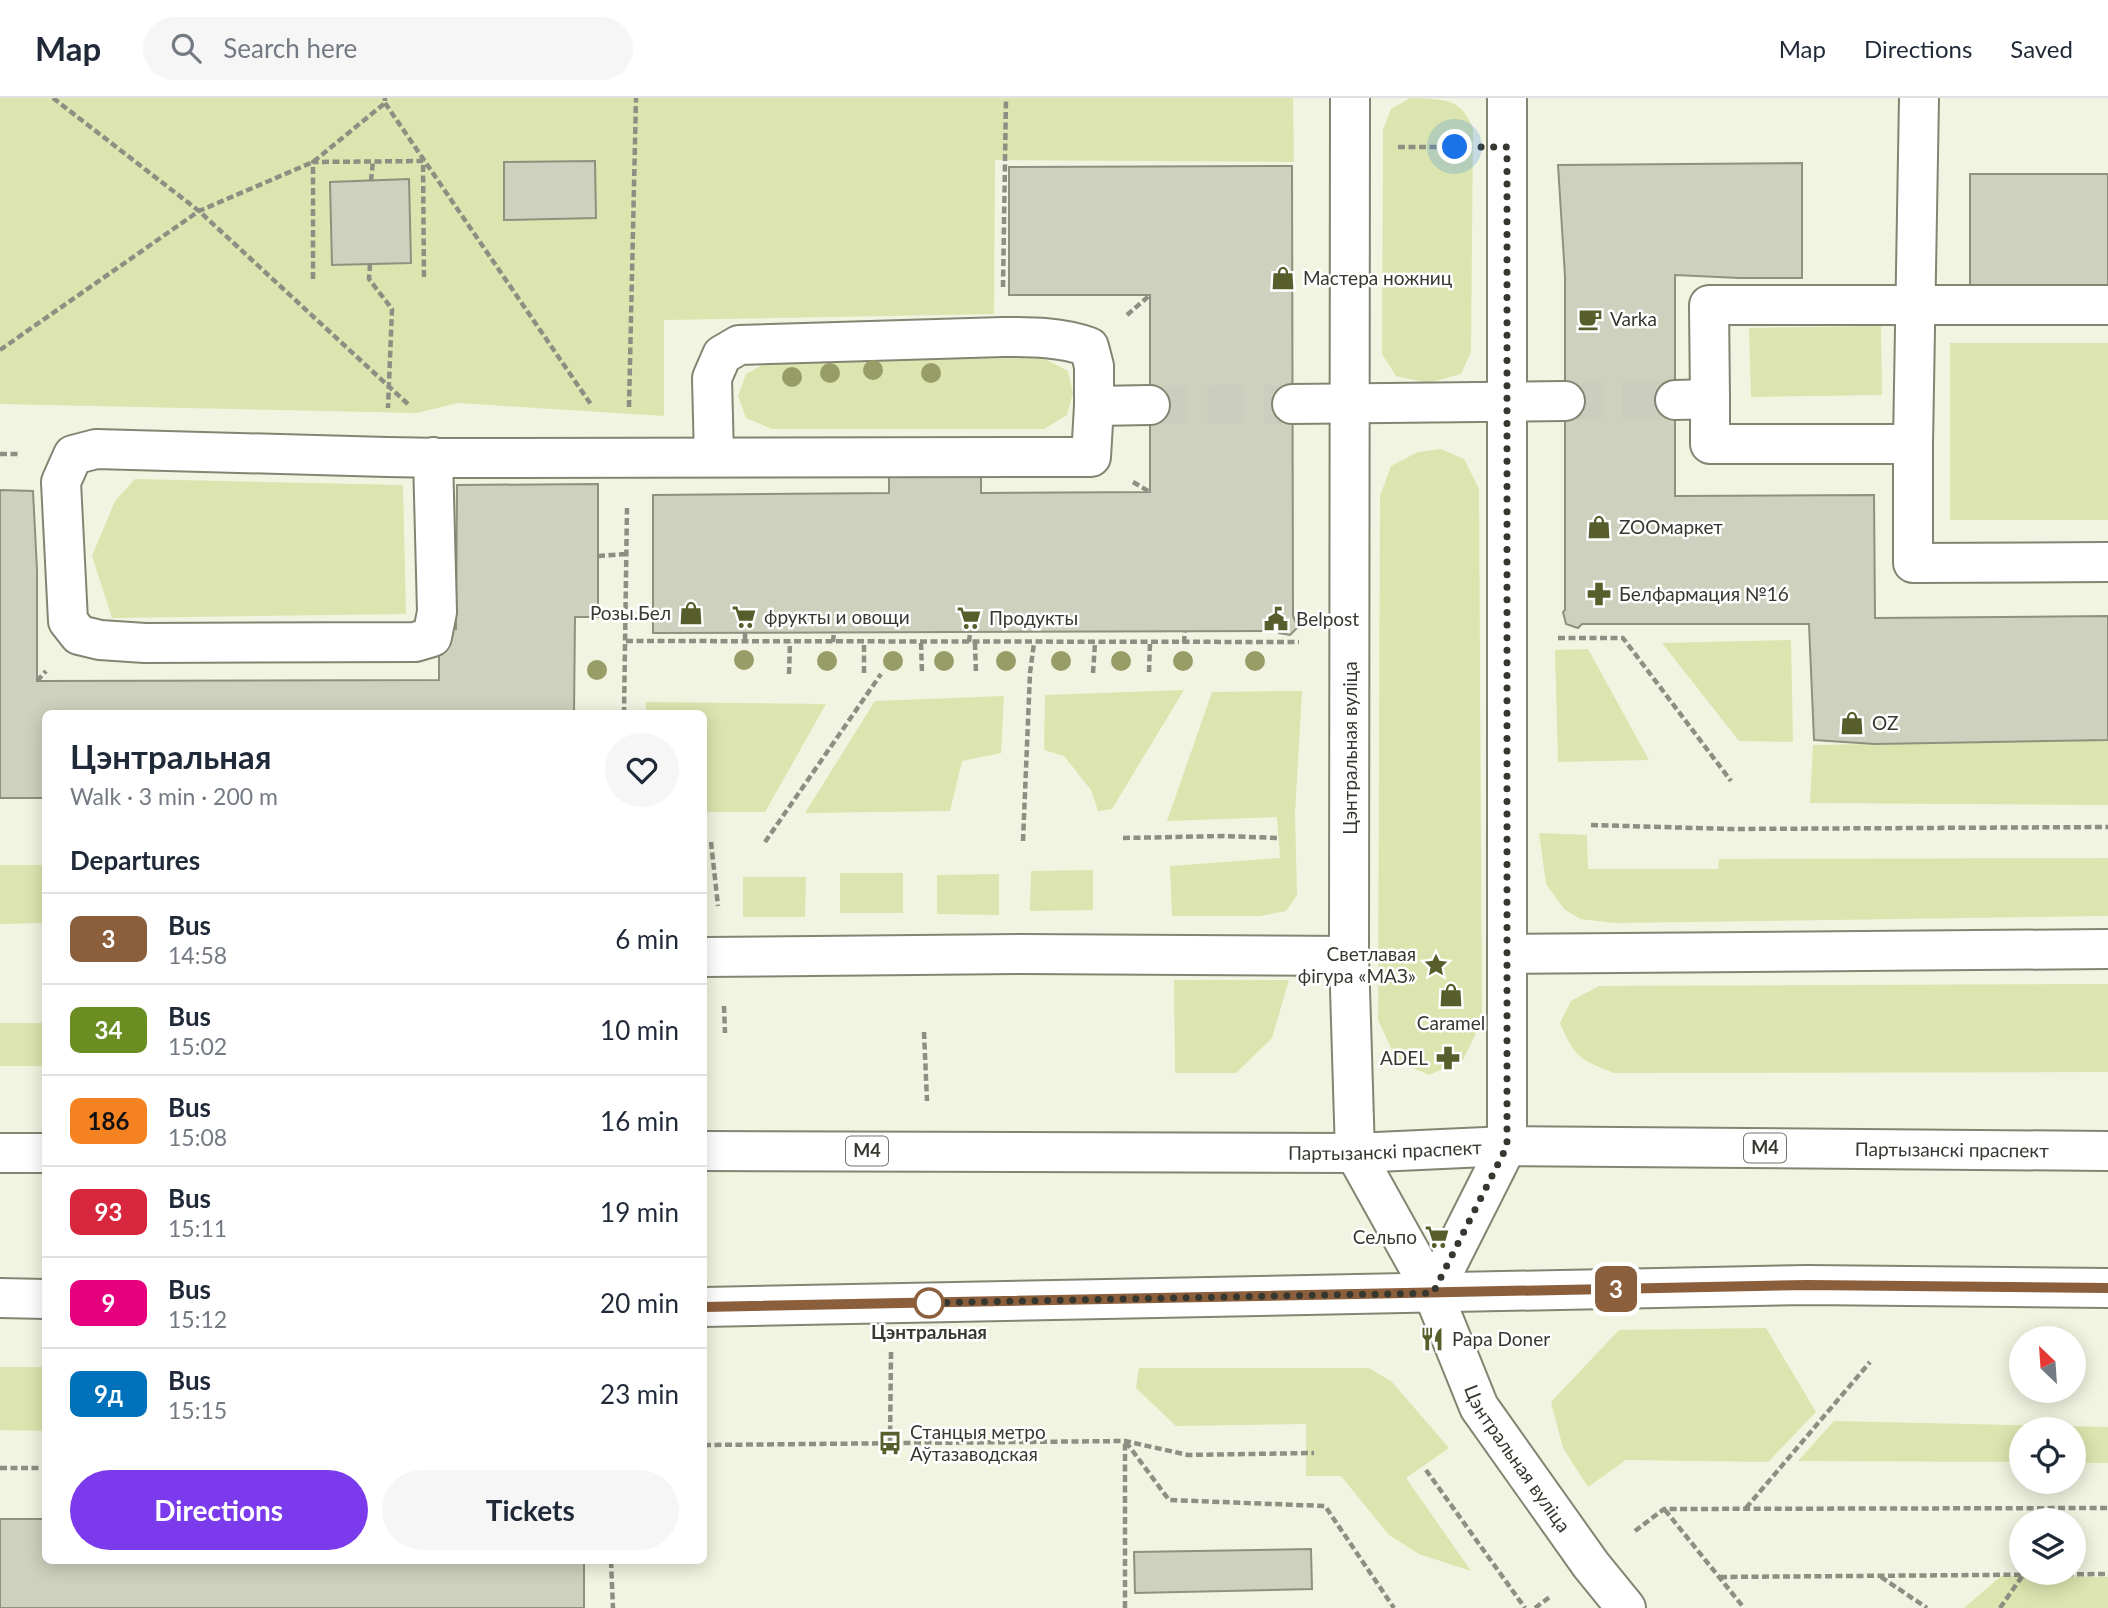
<!DOCTYPE html>
<meta charset="utf-8">
<style>
body{margin:0;font-family:Lato,sans-serif;background:#f6f6f7;color:#1f2937;height:100vh;display:flex;flex-direction:column;font-size:26px;white-space:nowrap}
*{box-sizing:border-box;margin:0}
p{font-size:23px;color:#747a83}
.icon{flex:none;width:38px;height:38px;fill:none;stroke:currentColor;stroke-width:2;stroke-linecap:round;stroke-linejoin:round}
.map{position:relative;flex:1;overflow:hidden}
.panel{position:absolute;left:42px;top:612px;width:665px;height:854px;display:flex;flex-direction:column;background:#fff;border-radius:10px;box-shadow:0 4px 18px #0003}
.panel>*{flex:none}
.badge{padding:0 14px;border-radius:10px;font-size:24px;line-height:46px}
.needle{width:46px;rotate:335deg}
.controls{position:absolute;left:2009px;top:1228px;display:grid;gap:14px}
.controls a{display:grid;place-items:center;width:77px;height:77px;border-radius:50%;background:#fff;box-shadow:0 4px 18px #0003;font-size:35px}
.you{position:absolute;width:35px;height:35px;margin:-18px;border:5px solid #fff;border-radius:50%;background:#1a73e8;box-shadow:0 0 0 10px #1a73e833}
.map>.badge{position:absolute;translate:-50% -50%;box-shadow:0 0 0 4px #fff}
h2{padding:0 28px;font-size:26px;line-height:63px}
.round{display:grid;place-items:center;flex:none;width:74px;height:74px;border-radius:37px;background:#f6f6f7}
.overview{display:flex;align-items:center;justify-content:space-between;height:119px;padding:0 28px}
h1{font-size:33px;font-weight:700;line-height:52px}
.cta{display:flex;gap:14px;margin-top:auto;padding:14px 28px}
.cta a{flex:1;height:80px;border-radius:42px;background:#7c3aed;color:#fff;font-size:28px;font-weight:700;line-height:80px;text-align:center}
.cta a+a{background:#f6f6f7;color:#1f2937}
ul{padding:0;list-style:none}
li{display:flex;align-items:center;gap:21px;height:91px;padding:0 28px;border-top:2px solid #e0e1e3}
li div{flex:1}
li b{display:block;font-size:26px}
li em{font-style:normal}
li .badge{min-width:77px;font-weight:700;text-align:center}
header{display:flex;align-items:center;gap:42px;box-sizing:border-box;height:98px;padding:0 35px;background:#fff;border-bottom:2px solid #e0e1e3}
header strong{font-size:33px}
nav{display:flex;gap:38px;margin-inline-start:auto;font-size:24px}
.search{width:490px;height:63px;background:#f6f6f7;display:flex;align-items:center;gap:18px;box-sizing:border-box;padding:0 24px;border-radius:38px;color:#747a83;font-size:26px}
.map>svg:first-child{display:block}
</style>
<header>
<strong>Map</strong>
<div class="search"><svg class="icon" aria-label="search" viewBox="0 0 24 24"><circle cx="10" cy="10" r="6"/><path d="M15 15l6 6"/></svg>Search here</div>
<nav><a>Map</a><a>Directions</a><a>Saved</a></nav>
</header>
<div class="map">
<svg width="2108" height="1510" viewBox="0 0 2108 1510">
<rect width="100%" height="100%" fill="#f1f4e0"/>
<path fill="#dce5af" d="M 0,0 L 1293,0 L 1294,64 L 995,62 L 994,216 L 664,222 L 664,318 L 458,305 L 417,315 L 0,306 Z
M 1410,0 C 1444,1 1462,0 1473,31 L 1471,254 L 1461,276 L 1428,285 L 1396,278 L 1382,256 L 1383,32 L 1391,11 Z
M 1881,228 L 1882,297 L 1751,299 L 1749,230 Z
M 1950,245 L 2108,245 L 2108,422 L 1950,422 Z
M 1043,260 L 1068,273 L 1073,295 L 1067,317 L 1044,331 L 772,331 L 746,320 L 738,298 L 746,276 L 771,262 Z
M 1441,351 L 1464,361 L 1479,391 L 1482,923 L 1463,962 L 1429,977 L 1397,963 L 1378,922 L 1380,398 L 1391,368 L 1418,354 Z
M 135,381 L 403,387 L 406,516 L 112,520 L 92,458 L 115,403 Z
M 1791,542 L 1793,644 L 1739,643 L 1662,545 Z
M 1588,551 L 1649,662 L 1558,664 L 1555,552 Z
M 1184,592 L 1112,711 L 1098,713 L 1091,692 L 1064,658 L 1044,652 L 1045,597 Z
M 1302,593 L 1295,716 L 1297,797 L 1286,813 L 1260,818 L 1172,818 L 1170,768 L 1280,760 L 1277,719 L 1167,723 L 1212,594 Z
M 1004,598 L 1001,655 L 962,663 L 950,713 L 805,715 L 875,603 Z
M 646,604 L 826,606 L 765,714 L 704,714 L 704,616 L 646,616 Z
M 2108,642 L 2108,707 L 1810,705 L 1813,647 Z
M 1539,735 L 1587,737 L 1588,771 L 1718,771 L 1719,761 L 2108,760 L 2108,818 L 1614,825 L 1580,821 L 1564,811 L 1546,786 Z
M 0,767 L 45,767 L 45,825 L 0,826 Z
M 1093,772 L 1093,812 L 1030,813 L 1031,773 Z
M 840,775 L 903,775 L 903,815 L 840,815 Z
M 999,776 L 999,817 L 937,816 L 937,777 Z
M 743,779 L 806,779 L 805,819 L 743,819 Z
M 1174,882 L 1289,882 L 1272,940 L 1236,975 L 1175,975 Z
M 2108,886 L 2108,974 L 1614,975 C 1579,961 1575,960 1560,925 L 1571,903 L 1599,888 Z
M 0,925 L 45,925 L 45,968 L 0,968 Z
M 1766,1230 L 1816,1314 L 1768,1364 L 1626,1362 L 1588,1389 L 1563,1350 L 1551,1304 L 1619,1232 Z
M 0,1269 L 45,1269 L 45,1333 L 0,1332 Z
M 1139,1270 L 1369,1270 L 1392,1284 L 1449,1350 L 1406,1380 L 1471,1473 L 1419,1456 L 1389,1437 L 1341,1378 L 1306,1378 L 1306,1326 L 1176,1328 L 1136,1290 Z
M 1834,1323 L 2108,1329 L 2108,1365 L 2074,1365 L 2074,1332 L 2021,1332 L 2021,1364 L 1798,1363 Z
M 2001,1478 L 2108,1479 L 2108,1510 L 1964,1510 Z"/>
<path fill="#ced1bd" stroke="#8e917e" stroke-width="2" d="M 595,63 L 596,120 L 504,122 L 504,64 Z
M 1802,65 L 1802,180 L 1739,180 L 1675,177 L 1675,398 L 1874,397 L 1875,520 L 2108,518 L 2108,642 L 1875,646 L 1814,642 L 1809,526 L 1582,526 L 1578,530 L 1566,526 L 1563,514 L 1565,512 L 1565,178 L 1558,67 Z
M 1292,68 L 1293,518 L 1298,529 L 1290,537 L 1279,535 L 1278,533 L 653,535 L 653,397 L 889,395 L 889,375 L 981,375 L 981,395 L 1150,394 L 1150,197 L 1009,197 L 1009,69 Z
M 1970,76 L 2108,76 L 2108,192 L 1970,192 Z
M 409,81 L 411,165 L 332,167 L 330,84 Z
M 598,386 L 598,519 L 575,519 L 574,616 L 46,616 L 46,700 L 0,700 L 0,392 L 33,393 L 37,472 L 37,583 L 439,582 L 439,531 L 456,531 L 457,387 Z
M 0,1421 L 46,1421 L 46,1463 L 584,1463 L 584,1510 L 0,1510 Z
M 1311,1451 L 1312,1491 L 1135,1495 L 1134,1454 Z"/>
<g fill="none" stroke-linecap="round" stroke-linejoin="round">
<path stroke="#cccebd" stroke-width="38" stroke-dasharray="38 19" stroke-linecap="butt" d="M 1565,303 L 1675,302
M 1150,307 L 1292,306"/>
<g stroke="#818572" stroke-width="42">
<g id="minor">
<path id="s1" d="M 1350,0 L 1349,858 L 1355,1055 L 1433,1195 L 1479,1309 L 1591,1467 L 1626,1510"/>
<path d="M 1710,301 L 1709,207 L 2108,207"/>
<path d="M 1675,302 L 1710,301 L 1710,346 L 1913,346 L 1913,465 L 2108,464"/>
<path d="M 1292,306 L 1565,303"/>
<path d="M 1913,346 L 1919,0"/>
<path d="M 433,359 L 437,514 L 432,539 L 415,544 L 145,545 L 100,542 L 79,537 L 68,523 L 61,384 L 73,357 L 96,351 L 387,359 L 443,360 L 1091,359 L 1094,308 L 1150,307"/>
<path d="M 714,359 L 712,280 L 722,257 L 739,247 L 1003,239 C 1033,239 1061,239 1089,249 L 1094,268 L 1094,308"/>
<path d="M 1507,856 L 2108,851"/>
<path d="M 704,859 L 1023,856 L 1349,858"/>
<path d="M 1433,1195 L 1507,1048 L 1507,0"/>
</g>
</g>
<g stroke="#818572" stroke-width="42">
<g id="major">
<path id="s2" d="M 704,1053 L 1355,1055 L 1507,1048 L 2108,1053"/>
<path d="M 0,1055 L 46,1055"/>
<path d="M 0,1200 L 46,1201"/>
<path d="M 704,1209 L 1807,1187 L 2108,1190"/>
</g>
</g>
<path stroke="#8d8f82" stroke-width="4.5" stroke-dasharray="7 3.5" stroke-linecap="butt" d="M 53,0 L 199,113 L 410,308
M 385,5 L 592,308
M 1398,49 L 1456,49
M 371,83 L 373,63
M 370,166 L 369,181 L 392,211 L 388,310
M 313,181 L 313,64 L 423,63 L 424,181
M 1003,189 L 1006,0
M 1127,217 L 1150,197
M 0,252 L 199,113 L 313,64 L 385,5 L 385,0
M 629,309 L 636,0
M 0,356 L 20,356
M 1133,384 L 1150,394
M 598,458 L 627,456
M 745,535 L 745,544
M 1558,540 L 1623,540 L 1731,683
M 626,543 L 1299,544
M 833,544 L 834,534
M 969,544 L 970,535
M 921,545 L 922,575
M 975,545 L 976,576
M 1184,545 L 1185,533
M 1149,574 L 1150,545
M 864,575 L 864,544
M 1093,575 L 1095,545
M 789,576 L 790,544
M 37,583 L 46,573
M 624,616 L 627,410
M 1591,727 L 1731,731 L 2108,729
M 1123,740 L 1224,738 L 1278,740
M 1023,743 L 1030,575 L 1034,545
M 711,744 L 718,808
M 765,744 L 881,576
M 724,908 L 725,935
M 924,934 L 927,1003
M 1126,1344 L 1169,1402 L 1325,1408 L 1394,1510
M 890,1345 L 891,1254
M 704,1347 L 1125,1343 L 1188,1357 L 1314,1355
M 0,1370 L 46,1370
M 1426,1372 L 1525,1510
M 1746,1410 L 1870,1264
M 1665,1412 L 1744,1510
M 1635,1433 L 1664,1411 L 2108,1410
M 611,1463 L 613,1510
M 1720,1479 L 2108,1476
M 1881,1479 L 1927,1510
M 1125,1510 L 1125,1344
M 1535,1510 L 1551,1498
M 2000,1510 L 2023,1477"/>
<use href="#minor" stroke="#fff" stroke-width="38"/>
<use href="#major" stroke="#fff" stroke-width="38"/>
</g>
<g fill="#989d68">
<circle cx="873" cy="272" r="10"/>
<circle cx="830" cy="275" r="10"/>
<circle cx="931" cy="275" r="10"/>
<circle cx="792" cy="279" r="10"/>
<circle cx="744" cy="562" r="10"/>
<circle cx="827" cy="563" r="10"/>
<circle cx="893" cy="563" r="10"/>
<circle cx="944" cy="563" r="10"/>
<circle cx="1006" cy="563" r="10"/>
<circle cx="1061" cy="563" r="10"/>
<circle cx="1121" cy="563" r="10"/>
<circle cx="1183" cy="563" r="10"/>
<circle cx="1255" cy="563" r="10"/>
<circle cx="597" cy="572" r="10"/>
</g>
<g fill="none" stroke-linecap="round" stroke-linejoin="round">
<g stroke="#fff" stroke-width="16">
<path id="line" d="M 704,1209 L 1807,1187 L 2108,1190"/>
</g>
<use href="#line" stroke="#8b5e3c" stroke-width="10"/>
<path stroke="#363830" stroke-width="7" stroke-dasharray="0 12.6" d="M 929,1205 L 919,1205 L 1433,1195 L 1507,1048 L 1507,49 L 1455,49"/>
</g>
<defs>
<g id="shop-bare" transform="scale(1.89)"><path d="M-5-2.5h2.3a2.7 3.5 0 0 1 5.4 0H5L5.5 6h-11ZM-1.5-2.5h3a1.5 2.3 0 0 0-3 0Z" fill="#575d2b" stroke="#fff" stroke-width="2.5" paint-order="stroke"/></g>
<g id="cafe-bare" transform="scale(1.89)"><path d="M-5.5-4.5H6V0H3Q3 3.5 0 3.5H-2.5Q-5.5 3.5-5.5 0ZM3-3.2v2h1.7v-2ZM-6 4.5H4V6H-6Z" fill="#575d2b" stroke="#fff" stroke-width="2.5" paint-order="stroke"/></g>
<g id="pharmacy-bare" transform="scale(1.89)"><path d="M-2-6h4v4h4v4h-4v4h-4v-4h-4v-4h4Z" fill="#575d2b" stroke="#fff" stroke-width="2.5" paint-order="stroke"/></g>
<g id="supermarket-bare" transform="scale(1.89)"><path d="M-6-5.5h2.5l.6 2H6L4.5 2H-2.5L-4.4-4H-6ZM-1.5 3.2a1.3 1.3 0 1 0 .1 0ZM3 3.2a1.3 1.3 0 1 0 .1 0Z" fill="#575d2b" stroke="#fff" stroke-width="2.5" paint-order="stroke"/></g>
<g id="civic-bare" transform="scale(1.89)"><path d="M-.6-6.5H3V-4.5H.6V-3L4-1V1h2V6H-6V1h2V-1L-.6-3ZM-1.2 2.5V6h2.4V2.5Z" fill="#575d2b" stroke="#fff" stroke-width="2.5" paint-order="stroke"/></g>
<g id="sight-bare" transform="scale(1.89)"><path d="M0-6L1.8-2.2L6-1.7L2.9 1.2L3.7 5.4L0 3.3L-3.7 5.4L-2.9 1.2L-6-1.7L-1.8-2.2Z" fill="#575d2b" stroke="#fff" stroke-width="2.5" paint-order="stroke"/></g>
<g id="restaurant-bare" transform="scale(1.89)"><path d="M-5-6h1v4h1v-4h1v4h1v-4h1v5L-1.5 .5V6h-2V.5L-5-1ZM5-6V6H3V1.5H1.5Q1.5-4 5-6Z" fill="#575d2b" stroke="#fff" stroke-width="2.5" paint-order="stroke"/></g>
<g id="bus-bare" transform="scale(1.89)"><path d="M-5-6H5V4H4V6H2V4H-2V6H-4V4H-5ZM-3.5-4V0h7V-4ZM-3.5 1.2v1.5H-2V1.2ZM2 1.2v1.5H3.5V1.2Z" fill="#575d2b" stroke="#fff" stroke-width="2.5" paint-order="stroke"/></g>
</defs>
<g fill-rule="evenodd">
<use href="#shop-bare" x="1283" y="180"/>
<use href="#cafe-bare" x="1590" y="221"/>
<use href="#shop-bare" x="1599" y="429"/>
<use href="#pharmacy-bare" x="1599" y="496"/>
<use href="#shop-bare" x="691" y="515"/>
<use href="#supermarket-bare" x="744" y="519"/>
<use href="#supermarket-bare" x="969" y="520"/>
<use href="#civic-bare" x="1276" y="521"/>
<use href="#shop-bare" x="1852" y="625"/>
<use href="#sight-bare" x="1436" y="867"/>
<use href="#shop-bare" x="1451" y="897"/>
<use href="#pharmacy-bare" x="1448" y="960"/>
<use href="#supermarket-bare" x="1437" y="1139"/>
<use href="#restaurant-bare" x="1432" y="1241"/>
<use href="#bus-bare" x="890" y="1345"/>
</g>
<circle fill="#fff" stroke="#8b5e3c" stroke-width="3.5" cx="929" cy="1205" r="14"/>
<g text-anchor="middle" stroke-width="5" stroke-linejoin="round" paint-order="stroke">
<g fill="#fff" stroke="#72746e" stroke-width="2">
<rect x="1744" y="1035.5" width="42" height="29" rx="5"/>
<rect x="846" y="1038.5" width="42" height="29" rx="5"/>
</g>
<g font-size="18" font-weight="bold" fill="#363830">
<text x="1765" y="1056">М4</text>
<text x="867" y="1059">М4</text>
</g>
<g font-size="19" fill="#363830" stroke="#fff" text-anchor="start">
<text x="1303" y="187">Мастера ножниц</text>
<text x="1610" y="228">Varka</text>
<text x="1619" y="436">ZOOмаркет</text>
<text x="1619" y="503">Белфармация №16</text>
<text x="671" y="522" text-anchor="end">Розы.Бел</text>
<text x="764" y="526">фрукты и овощи</text>
<text x="989" y="527">Продукты</text>
<text x="1296" y="528">Belpost</text>
<text x="1872" y="632">OZ</text>
<text x="1416" y="863" text-anchor="end">Светлавая<tspan x="1416" dy="22">фігура «МАЗ»</tspan></text>
<text x="1451" y="932" text-anchor="middle">Caramel</text>
<text x="1428" y="967" text-anchor="end">ADEL</text>
<text x="1417" y="1146" text-anchor="end">Сельпо</text>
<text x="1452" y="1248">Papa Doner</text>
<text x="910" y="1341">Станцыя метро<tspan x="910" dy="22">Аўтазаводская</tspan></text>
</g>
<g font-size="19" fill="#363830" stroke="#fff">
<text transform="translate(1350 650) rotate(-90)" y="7">Цэнтральная вуліца</text>
<text dy="7" stroke="none"><textPath href="#s2" startOffset="681">Партызанскі праспект</textPath></text>
<text dy="7" stroke="none"><textPath href="#s2" startOffset="1248">Партызанскі праспект</textPath></text>
<text dy="7" stroke="none"><textPath href="#s1" startOffset="1402">Цэнтральная вуліца</textPath></text>
</g>
<g font-size="19" font-weight="bold" fill="#363830" stroke="#fff">
<text x="929" y="1241">Цэнтральная</text>
</g>
</g>
</svg>
<div class="controls">
<a><svg class="needle" viewBox="-14 -14 28 28"><path d="M0-13l5 13h-10z" fill="#e53935"/><path d="M0 13l5-13h-10z" fill="#747a83"/></svg></a>
<a><svg class="icon" aria-label="locate" viewBox="0 0 24 24"><circle cx="12" cy="12" r="6"/><path d="M12 2v4M12 18v4M2 12h4M18 12h4"/></svg></a>
<a><svg class="icon" aria-label="layers" viewBox="0 0 24 24"><path d="M12 4l9 5-9 5-9-5zM3 14l9 5 9-5"/></svg></a>
</div>
<div class="you" style="left:1455px;top:49px"></div>
<b class="badge" style="left:1616px;top:1191px;background:#8b5e3c;color:#fff">3</b>
<section class="panel">
<div class="overview"><div><h1>Цэнтральная</h1><p>Walk · 3 min · 200 m</p></div><a class="round"><svg class="icon" aria-label="heart" viewBox="0 0 24 24"><path d="M12 20l-8-8c-3-5 5-10 8-4 3-6 11-1 8 4z"/></svg></a></div>
<h2>Departures</h2>
<ul>
<li><span class="badge" style="background:#8b5e3c;color:#fff">3</span><div><b>Bus</b><p>14:58</p></div><em>6 min</em></li>
<li><span class="badge" style="background:#6b8e23;color:#fff">34</span><div><b>Bus</b><p>15:02</p></div><em>10 min</em></li>
<li><span class="badge" style="background:#f58220;color:#111">186</span><div><b>Bus</b><p>15:08</p></div><em>16 min</em></li>
<li><span class="badge" style="background:#d7263d;color:#fff">93</span><div><b>Bus</b><p>15:11</p></div><em>19 min</em></li>
<li><span class="badge" style="background:#e6007e;color:#fff">9</span><div><b>Bus</b><p>15:12</p></div><em>20 min</em></li>
<li><span class="badge" style="background:#0072bc;color:#fff">9д</span><div><b>Bus</b><p>15:15</p></div><em>23 min</em></li>
</ul>
<div class="cta"><a>Directions</a><a>Tickets</a></div>
</section>
</div>
